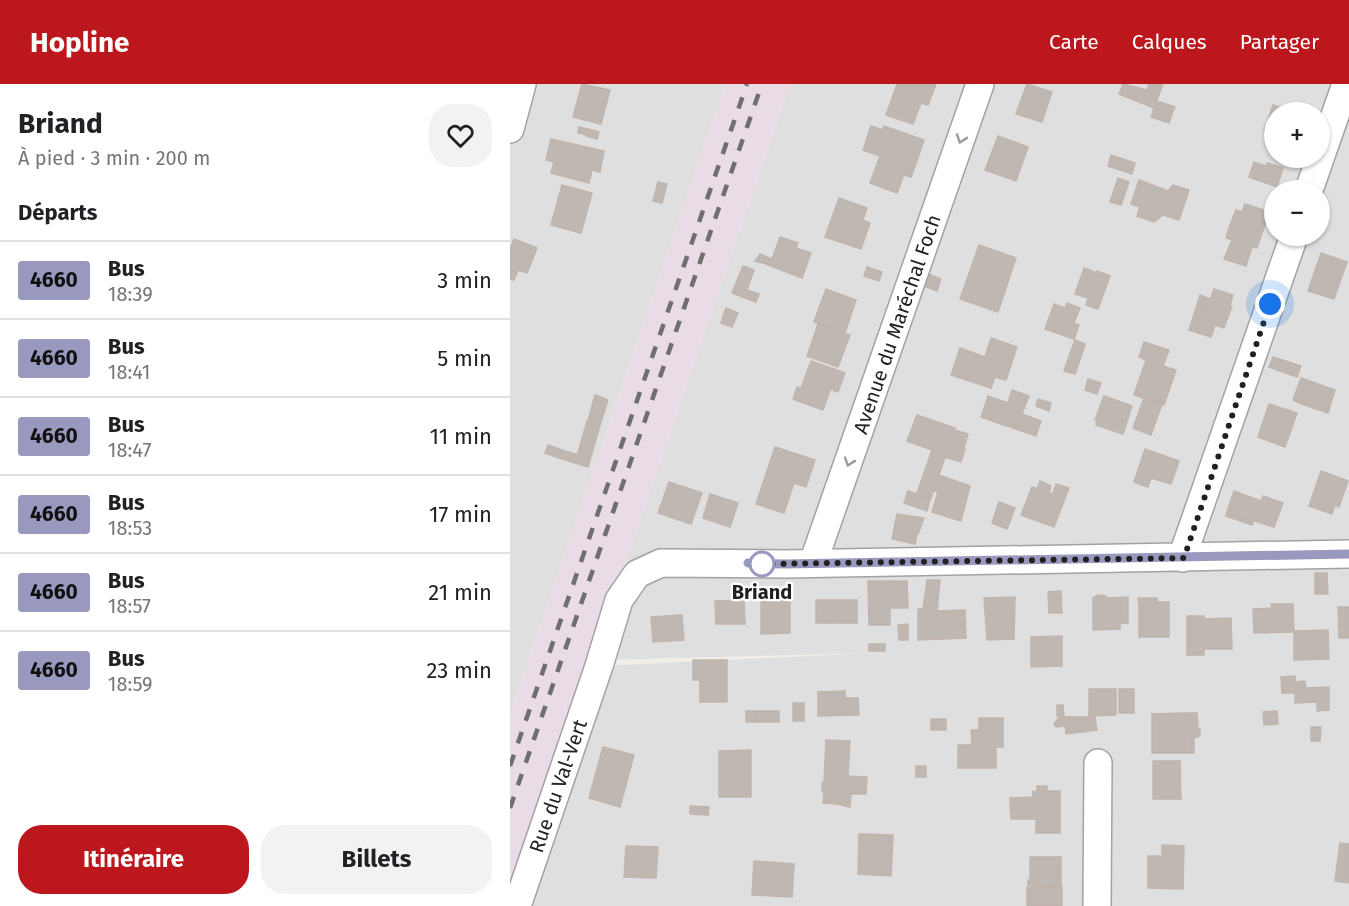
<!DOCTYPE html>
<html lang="fr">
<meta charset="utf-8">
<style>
body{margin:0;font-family:"Fira Sans",sans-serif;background:#f2f2f2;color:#202124;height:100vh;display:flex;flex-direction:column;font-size:22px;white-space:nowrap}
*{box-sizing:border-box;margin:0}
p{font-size:20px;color:#757577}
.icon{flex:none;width:33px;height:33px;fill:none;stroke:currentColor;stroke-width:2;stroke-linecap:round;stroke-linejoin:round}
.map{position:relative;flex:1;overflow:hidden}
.drawer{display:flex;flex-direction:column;background:#fff;width:510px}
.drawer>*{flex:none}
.badge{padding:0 12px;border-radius:4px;font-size:21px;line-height:39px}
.tools{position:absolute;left:754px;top:18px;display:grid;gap:12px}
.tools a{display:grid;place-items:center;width:66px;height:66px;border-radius:50%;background:#fff;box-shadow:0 2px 4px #0004;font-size:30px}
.you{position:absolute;width:30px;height:30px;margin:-15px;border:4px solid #fff;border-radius:50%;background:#1a73e8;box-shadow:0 0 0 9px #1a73e833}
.map>.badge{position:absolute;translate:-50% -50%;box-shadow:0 0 0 3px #fff}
h2{padding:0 18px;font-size:22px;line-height:54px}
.round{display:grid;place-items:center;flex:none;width:63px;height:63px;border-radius:24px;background:#f2f2f2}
.summary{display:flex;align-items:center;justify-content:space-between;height:102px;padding:0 18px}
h1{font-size:28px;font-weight:700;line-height:45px}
.action{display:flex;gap:12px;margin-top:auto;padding:12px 18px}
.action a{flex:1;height:69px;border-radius:24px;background:#bc171c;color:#fff;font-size:24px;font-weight:700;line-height:69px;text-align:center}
.action a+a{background:#f2f2f2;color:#202124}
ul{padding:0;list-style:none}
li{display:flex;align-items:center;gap:18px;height:78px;padding:0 18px;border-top:2px solid #e0e0e0}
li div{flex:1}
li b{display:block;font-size:22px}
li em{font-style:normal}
li .badge{min-width:66px;font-weight:700;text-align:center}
header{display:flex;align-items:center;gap:36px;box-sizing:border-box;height:84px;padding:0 30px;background:#bc171c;color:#fff}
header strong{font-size:28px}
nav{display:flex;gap:33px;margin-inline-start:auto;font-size:21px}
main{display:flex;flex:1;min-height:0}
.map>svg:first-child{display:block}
</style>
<header>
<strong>Hopline</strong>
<nav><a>Carte</a><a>Calques</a><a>Partager</a></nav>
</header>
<main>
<section class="drawer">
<div class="summary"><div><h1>Briand</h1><p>À pied · 3 min · 200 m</p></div><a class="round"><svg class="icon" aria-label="heart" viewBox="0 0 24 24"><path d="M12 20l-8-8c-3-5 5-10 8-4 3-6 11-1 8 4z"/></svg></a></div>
<h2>Départs</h2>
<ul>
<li><span class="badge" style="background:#9998be;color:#111">4660</span><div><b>Bus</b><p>18:39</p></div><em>3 min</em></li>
<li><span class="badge" style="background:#9998be;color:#111">4660</span><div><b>Bus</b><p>18:41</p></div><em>5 min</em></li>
<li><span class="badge" style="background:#9998be;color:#111">4660</span><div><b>Bus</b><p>18:47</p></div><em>11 min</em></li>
<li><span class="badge" style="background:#9998be;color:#111">4660</span><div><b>Bus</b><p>18:53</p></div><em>17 min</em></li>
<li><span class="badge" style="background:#9998be;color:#111">4660</span><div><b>Bus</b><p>18:57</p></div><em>21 min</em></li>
<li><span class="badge" style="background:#9998be;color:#111">4660</span><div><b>Bus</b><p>18:59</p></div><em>23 min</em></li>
</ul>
<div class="action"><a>Itinéraire</a><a>Billets</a></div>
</section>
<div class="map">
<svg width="839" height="822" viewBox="0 0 839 822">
<rect width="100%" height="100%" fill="#f1eee9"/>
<path fill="#dfdfdf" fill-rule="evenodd" d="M 0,0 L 215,0 L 0,630 Z
M 280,0 L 839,0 L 839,822 L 17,822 L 89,582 L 364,569 L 82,576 ZM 765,28 L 810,28 L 810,74 L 765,74 ZM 765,106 L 810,106 L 810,152 L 765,152 Z"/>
<path fill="#e9dce7" d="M 215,0 L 280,0 L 82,576 L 0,805 L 0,630 Z"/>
<path fill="#beb7b2" stroke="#c1b5ad" stroke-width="1.5" d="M 72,0 L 100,6 L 91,40 L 63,33 Z
M 387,0 L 426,0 L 418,21 L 411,19 L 403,40 L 376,31 Z
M 517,0 L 542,8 L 532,38 L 506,30 Z
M 613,0 L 637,6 L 639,0 L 653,0 L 644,24 L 609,10 Z
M 647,17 L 665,23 L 662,30 L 644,24 Z
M 763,21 L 784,28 L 765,28 L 765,51 L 754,47 Z
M 644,24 L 662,30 L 659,39 L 641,33 Z
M 361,42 L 373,46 L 374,42 L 414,56 L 408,74 L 401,71 L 387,109 L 360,99 L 370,72 L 353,66 Z
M 69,43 L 78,45 L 77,51 L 68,49 Z
M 78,45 L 89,48 L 87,55 L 76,52 Z
M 488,52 L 518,63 L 506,97 L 475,86 Z
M 41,55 L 94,67 L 90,88 L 82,86 L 79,99 L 41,89 L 44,78 L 36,76 Z
M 401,71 L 408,74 L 401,93 L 394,91 Z
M 601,71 L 625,79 L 622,90 L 598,82 Z
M 744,78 L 756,82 L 757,79 L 773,84 L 767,103 L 739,93 Z
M 608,94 L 619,98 L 611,121 L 600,118 Z
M 629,96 L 658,107 L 663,101 L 679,106 L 669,136 L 653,131 L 644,138 L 627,132 L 630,123 L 621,120 Z
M 148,98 L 157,100 L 152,119 L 143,117 Z
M 52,101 L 82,109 L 71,149 L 41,141 Z
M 329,114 L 357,124 L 353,136 L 360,139 L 351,165 L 315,153 Z
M 735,120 L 757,127 L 756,132 L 758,132 L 747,164 L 742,163 L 736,182 L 714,175 L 726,146 L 719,144 L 726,126 L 732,128 Z
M 719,144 L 726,146 L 723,156 L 716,154 Z
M 270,153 L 288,159 L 286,164 L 301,169 L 292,194 L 253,179 L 255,172 L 262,175 Z
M 4,155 L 27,164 L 17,189 L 8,186 L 4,196 L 0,195 L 0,165 Z
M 469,161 L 506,174 L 488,228 L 450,215 Z
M 811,169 L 837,178 L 824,215 L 798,207 Z
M 250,170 L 255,172 L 253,179 L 245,177 Z
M 233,182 L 244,186 L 237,206 L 249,210 L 246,218 L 222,209 Z
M 357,183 L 372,188 L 369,197 L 354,192 Z
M 574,184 L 587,189 L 578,214 L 565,210 Z
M 587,187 L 600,192 L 588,225 L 576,221 Z
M 418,190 L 431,195 L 427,207 L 414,202 Z
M 316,205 L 346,216 L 335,249 L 304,238 Z
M 704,205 L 723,211 L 720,221 L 722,222 L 714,244 L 705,241 L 701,253 L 679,246 L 686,224 L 696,227 Z
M 690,211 L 700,215 L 696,227 L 686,224 Z
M 557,219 L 570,224 L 564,239 L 569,241 L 564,255 L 535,245 L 544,220 L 555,224 Z
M 216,224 L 228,229 L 222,243 L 211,239 Z
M 308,240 L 340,251 L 328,283 L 297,272 Z
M 481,254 L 507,263 L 496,296 L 485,293 L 481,304 L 441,291 L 450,264 L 475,273 Z
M 565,256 L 575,260 L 573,267 L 562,264 Z
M 634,258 L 659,266 L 653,282 L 666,286 L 654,321 L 624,311 L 636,276 L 629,273 Z
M 562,264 L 573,267 L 565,290 L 554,287 Z
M 763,273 L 791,282 L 787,293 L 759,283 Z
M 301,277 L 327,286 L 313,326 L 283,315 L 287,303 L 291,304 Z
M 327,286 L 335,289 L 328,308 L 320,305 Z
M 791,294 L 797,296 L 789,319 L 783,316 Z
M 578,295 L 591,299 L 587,310 L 575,306 Z
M 797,296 L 825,306 L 818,329 L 789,319 Z
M 502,306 L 519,312 L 512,330 L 531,337 L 526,352 L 491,340 Z
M 85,311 L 98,316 L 90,341 L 78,337 Z
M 478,312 L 498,319 L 491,340 L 471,333 Z
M 594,312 L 622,322 L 613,350 L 586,341 L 587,336 L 585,336 Z
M 634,314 L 652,320 L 641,351 L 623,344 Z
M 528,315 L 541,319 L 539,327 L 526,322 Z
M 759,320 L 787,329 L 775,363 L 748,353 Z
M 407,331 L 445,344 L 421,414 L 407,409 L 422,366 L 397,357 Z
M 77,337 L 90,341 L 78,383 L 65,379 Z
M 445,346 L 458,350 L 454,364 L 440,359 Z
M 440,359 L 455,365 L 451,378 L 435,373 Z
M 38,361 L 55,367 L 52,375 L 35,369 Z
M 265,363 L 305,376 L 296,403 L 284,399 L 274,429 L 246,420 Z
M 635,365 L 669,377 L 661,400 L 641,394 L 638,403 L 624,398 Z
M 55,367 L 68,371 L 65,379 L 52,375 Z
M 811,387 L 838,397 L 829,423 L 825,421 L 822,430 L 799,422 Z
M 429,391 L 460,402 L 451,437 L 422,428 L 428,408 L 423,407 Z
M 530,397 L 541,402 L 539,409 L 527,405 Z
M 159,398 L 192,409 L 181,440 L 148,429 Z
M 546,400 L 559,404 L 544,443 L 511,431 L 522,403 L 543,410 Z
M 398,407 L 420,415 L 417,427 L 394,419 Z
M 724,407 L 751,417 L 753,412 L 773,419 L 764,443 L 717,428 Z
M 200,410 L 228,419 L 220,443 L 193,434 Z
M 489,418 L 505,424 L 497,445 L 482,439 Z
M 717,428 L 743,438 L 742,441 L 716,432 Z
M 387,430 L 414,434 L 408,450 L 407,450 L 405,460 L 382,455 Z
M 805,489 L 817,489 L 818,510 L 805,510 Z
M 417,496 L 430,496 L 427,527 L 455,526 L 456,554 L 408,556 L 408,525 L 413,525 Z
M 358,497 L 397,497 L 398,524 L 380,524 L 380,541 L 359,541 Z
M 551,507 L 552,529 L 539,529 L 538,508 Z
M 588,511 L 595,512 L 598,514 L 618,513 L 618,539 L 610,539 L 610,545 L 583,546 L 583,514 Z
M 267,512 L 268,516 L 280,516 L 280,549 L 251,550 L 251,513 Z
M 505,513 L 504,555 L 477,556 L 474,514 Z
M 628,514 L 647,514 L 647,523 L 629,523 Z
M 234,516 L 235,540 L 206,540 L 205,517 Z
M 306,516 L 326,516 L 327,539 L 306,539 Z
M 326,516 L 347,516 L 347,539 L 327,539 Z
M 647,518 L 659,518 L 659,553 L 629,553 L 629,523 L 647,523 Z
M 761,520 L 783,520 L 784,548 L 744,549 L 743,525 L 762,524 Z
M 828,523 L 839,523 L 839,554 L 829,554 Z
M 172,531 L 174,556 L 143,558 L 141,533 Z
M 677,532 L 694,532 L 694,535 L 721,534 L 722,565 L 694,565 L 694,571 L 677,571 Z
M 398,540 L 398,556 L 389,556 L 388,541 Z
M 818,546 L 819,575 L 784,576 L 784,547 Z
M 552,552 L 552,582 L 521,583 L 521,553 Z
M 359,560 L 375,560 L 375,567 L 359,567 Z
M 183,576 L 217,576 L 217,618 L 190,618 L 190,596 L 183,596 Z
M 785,592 L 785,609 L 772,609 L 771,593 Z
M 795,597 L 796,604 L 819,603 L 819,626 L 807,627 L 807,618 L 785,619 L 785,598 Z
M 579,605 L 606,605 L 606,631 L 579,632 Z
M 609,605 L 624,605 L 624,629 L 609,629 Z
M 335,607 L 335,614 L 348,614 L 349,631 L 308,632 L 308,608 Z
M 283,619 L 294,619 L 294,637 L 283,637 Z
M 547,621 L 553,621 L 554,632 L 547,632 Z
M 236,627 L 245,627 L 245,638 L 236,638 Z
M 245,627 L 269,627 L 269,638 L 245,638 Z
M 767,627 L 768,640 L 754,641 L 753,628 Z
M 676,629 L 687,629 L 688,645 L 690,645 L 690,651 L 688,653 L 684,653 L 684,651 L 675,651 L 675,669 L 642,669 L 642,630 Z
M 549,633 L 586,633 L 555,637 L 555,642 L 546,643 L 544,640 Z
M 469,634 L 493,634 L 493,663 L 486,663 L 486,684 L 448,684 L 448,661 L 462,661 L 461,646 L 469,646 Z
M 585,634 L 587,646 L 556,650 L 555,637 Z
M 421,635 L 436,635 L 436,646 L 421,646 Z
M 801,643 L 811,643 L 810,657 L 801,657 Z
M 675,651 L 684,651 L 684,669 L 675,669 Z
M 316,656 L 340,657 L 338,692 L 357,693 L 356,710 L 341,710 L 340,723 L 327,720 L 313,719 L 314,707 L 312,707 L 312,699 L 314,699 Z
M 93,663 L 124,671 L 110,723 L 79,714 Z
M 241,666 L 241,713 L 209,713 L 209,667 Z
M 643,677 L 670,677 L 671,715 L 643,715 Z
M 406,682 L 416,682 L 416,693 L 406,693 Z
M 527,702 L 537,702 L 537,707 L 550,707 L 550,749 L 526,749 L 526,735 L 501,735 L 500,714 L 523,713 L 523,707 L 527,708 Z
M 180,722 L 199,723 L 198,731 L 180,730 Z
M 349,750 L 383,751 L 381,792 L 348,790 Z
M 830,759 L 839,760 L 839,799 L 825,797 Z
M 652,761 L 674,762 L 673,805 L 638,804 L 638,772 L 652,772 Z
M 116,762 L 148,763 L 146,794 L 114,793 Z
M 520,773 L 551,773 L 551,802 L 518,801 L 518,796 L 520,796 Z
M 244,777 L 284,780 L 282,813 L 242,811 Z
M 517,803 L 552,803 L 552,822 L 517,822 Z"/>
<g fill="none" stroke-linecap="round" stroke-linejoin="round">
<g stroke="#a2a2a2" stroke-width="30">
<path id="minor" d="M 0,45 L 12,0
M 799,106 L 836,0
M 673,474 L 675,465 L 784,152
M 303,479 L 470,0
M 7,822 L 89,582 L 109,516 L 127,490 L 151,479 L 275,480 L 839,470
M 587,822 L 588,679"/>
</g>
<use href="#minor" stroke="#fff" stroke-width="27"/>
<path stroke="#6f6f6f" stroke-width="4.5" stroke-dasharray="12 12" stroke-linecap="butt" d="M 0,682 L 237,0
M 0,724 L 252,0"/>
</g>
<defs><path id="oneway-chevron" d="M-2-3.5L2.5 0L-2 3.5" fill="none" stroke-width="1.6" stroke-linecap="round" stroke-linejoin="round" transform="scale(1.5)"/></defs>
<g stroke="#9b9b9b">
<use href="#oneway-chevron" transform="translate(451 55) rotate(109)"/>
<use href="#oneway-chevron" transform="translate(339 378) rotate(109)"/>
</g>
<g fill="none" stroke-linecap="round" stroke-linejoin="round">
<g stroke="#fff" stroke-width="14">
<path id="line" d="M 238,479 L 275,480 L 839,470"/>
</g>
<use href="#line" stroke="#9998be" stroke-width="9"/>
<path stroke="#212121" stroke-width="6" stroke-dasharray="0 10.8" d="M 252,480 L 674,474 L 760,220"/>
</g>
<circle fill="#fff" stroke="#9998be" stroke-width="3" cx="252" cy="480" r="12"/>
<g text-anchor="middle" stroke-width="4.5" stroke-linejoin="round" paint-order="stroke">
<g font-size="20" fill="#212121" stroke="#fff">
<text transform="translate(387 240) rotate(-71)" y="7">Avenue du Maréchal Foch</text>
<text transform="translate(48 702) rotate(-71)" y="7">Rue du Val-Vert</text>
</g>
<g font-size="20" font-weight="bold" fill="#212121" stroke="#fff">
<text x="252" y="515">Briand</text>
</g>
</g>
</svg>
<div class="tools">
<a>+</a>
<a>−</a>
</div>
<div class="you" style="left:760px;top:220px"></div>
</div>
</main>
